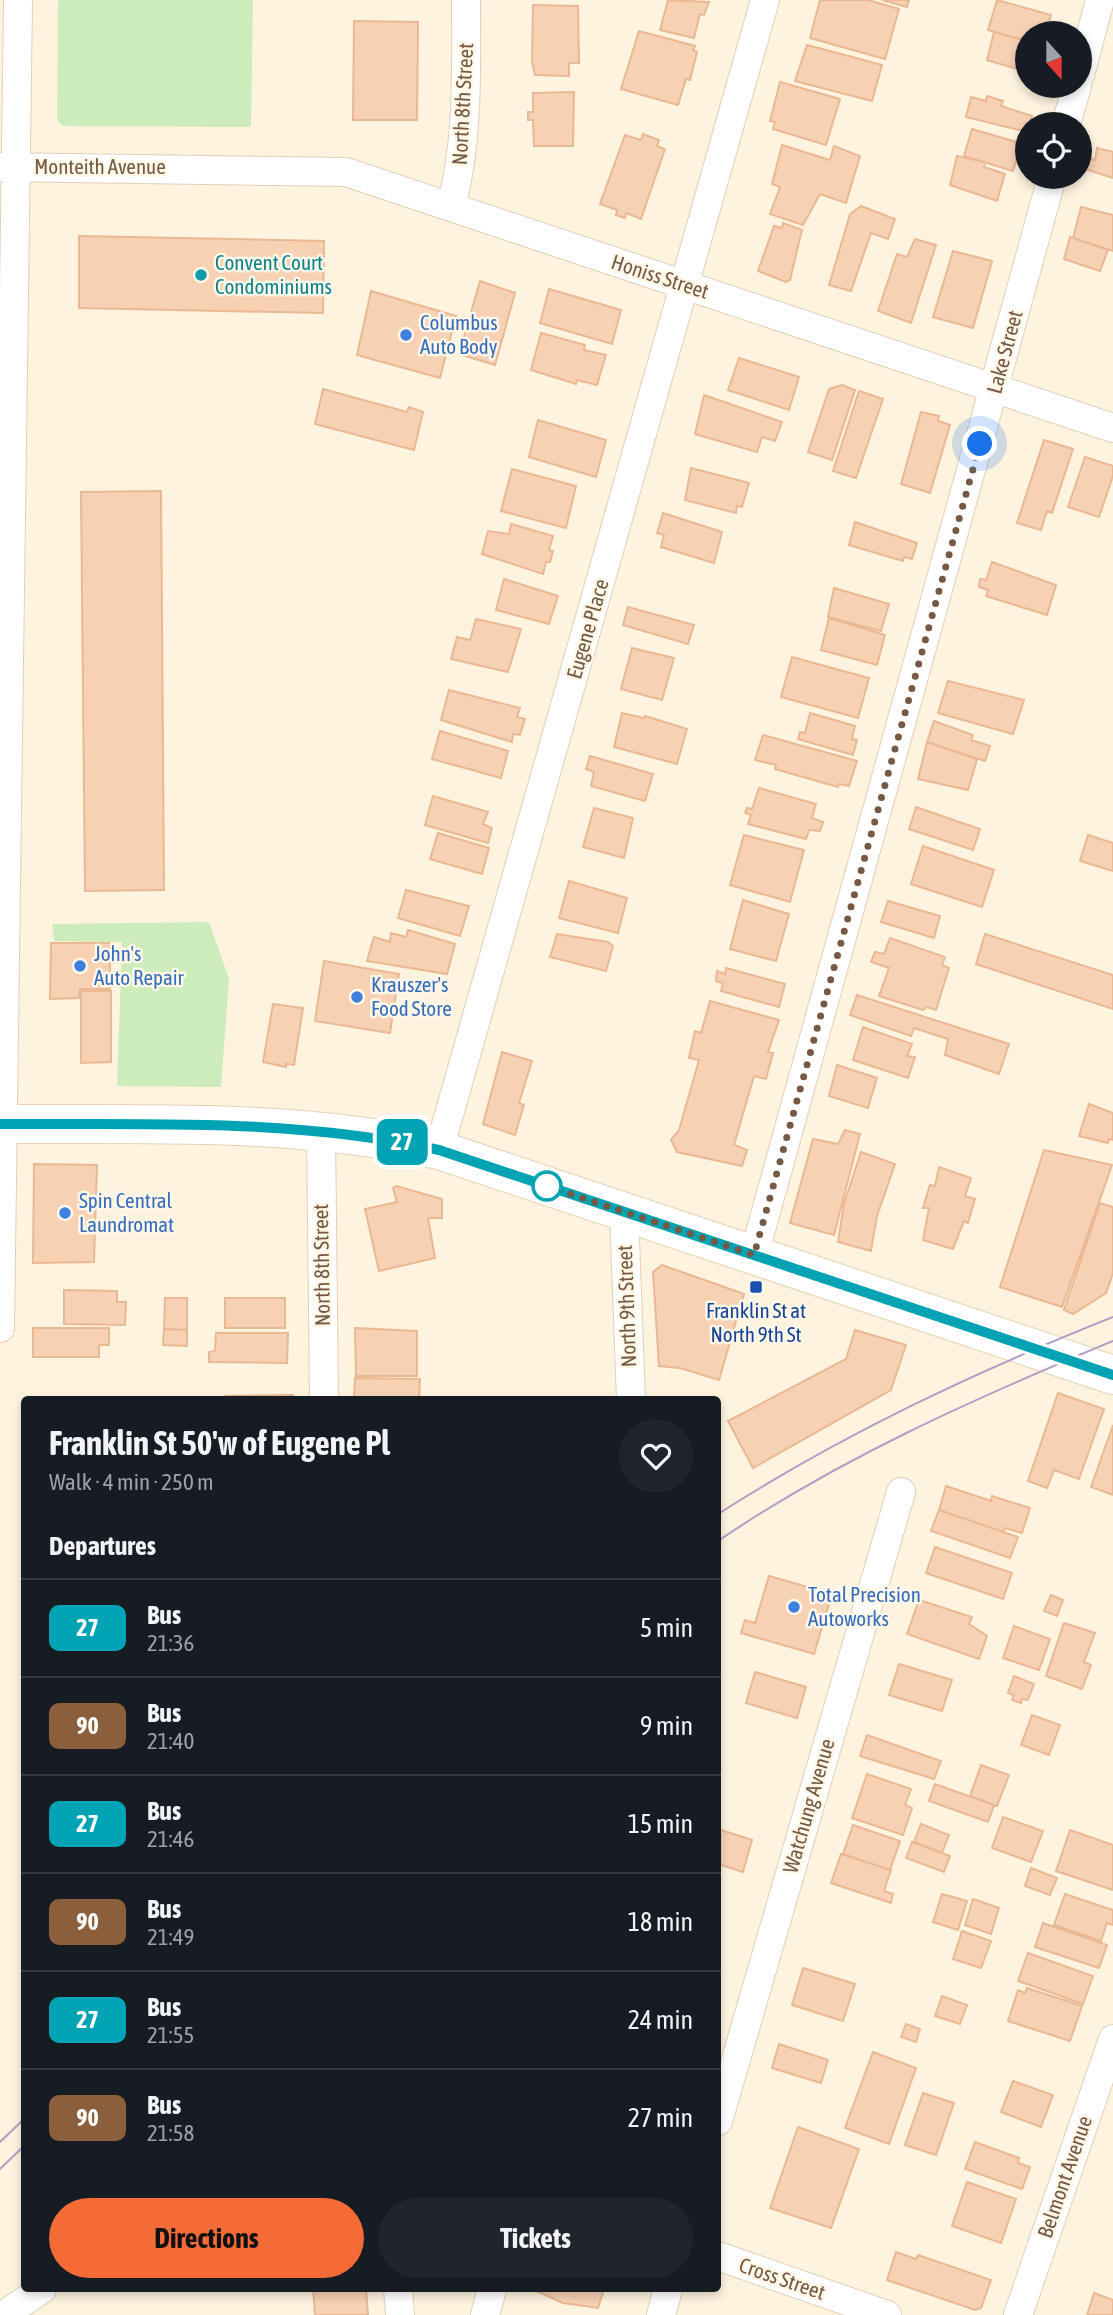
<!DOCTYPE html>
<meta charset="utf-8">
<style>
body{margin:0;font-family:"Asap Condensed",sans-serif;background:#20242c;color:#f1f3f6;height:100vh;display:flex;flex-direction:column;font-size:26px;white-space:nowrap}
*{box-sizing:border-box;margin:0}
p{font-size:23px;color:#9ea1a6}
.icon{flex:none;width:38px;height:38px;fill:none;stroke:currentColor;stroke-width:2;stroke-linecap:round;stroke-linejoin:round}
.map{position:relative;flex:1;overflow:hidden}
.side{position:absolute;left:21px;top:1396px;width:700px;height:896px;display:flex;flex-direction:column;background:#171b24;border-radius:7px;box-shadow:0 4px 10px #0003}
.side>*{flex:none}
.badge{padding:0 14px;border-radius:10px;font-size:24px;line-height:46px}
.needle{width:46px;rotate:159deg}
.tools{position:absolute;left:1015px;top:21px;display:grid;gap:14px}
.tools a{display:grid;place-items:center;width:77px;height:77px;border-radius:50%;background:#171b24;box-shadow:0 4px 10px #0003;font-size:35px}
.you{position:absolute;width:35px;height:35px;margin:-18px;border:5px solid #fff;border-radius:50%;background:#1a73e8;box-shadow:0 0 0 10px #1a73e833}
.map>.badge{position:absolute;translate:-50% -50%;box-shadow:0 0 0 4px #fff}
h2{padding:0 28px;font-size:26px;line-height:63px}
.round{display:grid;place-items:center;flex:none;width:74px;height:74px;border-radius:37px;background:#20242c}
.overview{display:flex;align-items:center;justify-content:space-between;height:119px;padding:0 28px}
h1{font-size:33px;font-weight:700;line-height:52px}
.action{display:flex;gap:14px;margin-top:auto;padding:14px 28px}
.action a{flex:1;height:80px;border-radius:42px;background:#f46b38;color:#111;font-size:28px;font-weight:700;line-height:80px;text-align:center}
.action a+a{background:#20242c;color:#f1f3f6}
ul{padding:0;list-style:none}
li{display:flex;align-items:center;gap:21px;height:98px;padding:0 28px;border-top:2px solid #363941}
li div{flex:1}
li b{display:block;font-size:26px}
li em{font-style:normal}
li .badge{min-width:77px;font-weight:700;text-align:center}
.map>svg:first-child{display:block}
</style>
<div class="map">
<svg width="1113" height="2315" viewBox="0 0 1113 2315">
<rect width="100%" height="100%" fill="#fef3de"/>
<path fill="#cdecbc" d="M 58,0 L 253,0 L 251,127 L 63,126 L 57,120 Z
M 209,922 L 229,979 L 221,1087 L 117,1086 L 122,942 L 54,941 L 52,924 Z"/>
<path fill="#f6d1b4" stroke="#eab893" stroke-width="2" d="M 668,0 L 709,2 L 704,15 L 700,14 L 694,38 L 660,30 Z
M 820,0 L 868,0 L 899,9 L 885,59 L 810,38 Z
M 882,0 L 909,0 L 907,7 Z
M 997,0 L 1051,15 L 1046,33 L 1027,33 L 1027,41 L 988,30 Z
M 533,5 L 578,6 L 579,63 L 569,63 L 569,76 L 535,75 L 532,61 Z
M 354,21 L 418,22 L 417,120 L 353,120 Z
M 639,31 L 695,46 L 693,50 L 697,52 L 690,80 L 686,79 L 678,105 L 621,89 Z
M 994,32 L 1027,41 L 1027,72 L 987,60 Z
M 807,45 L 882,65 L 872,101 L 795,81 Z
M 780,82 L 840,99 L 826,145 L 773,129 L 775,122 L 770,121 Z
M 574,92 L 573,146 L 534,146 L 533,120 L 528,120 L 528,112 L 533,112 L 533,93 Z
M 987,96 L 1003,101 L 1001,106 L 1032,116 L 1027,132 L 966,117 L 971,97 L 986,101 Z
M 972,129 L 1027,145 L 1026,153 L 1019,152 L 1013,171 L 964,156 Z
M 643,134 L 659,140 L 657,146 L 665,149 L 641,219 L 626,213 L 625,218 L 616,215 L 617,210 L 600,204 L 625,135 L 641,140 Z
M 782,145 L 830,160 L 834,146 L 860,156 L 846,203 L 820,194 L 803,225 L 770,214 L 780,187 L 772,184 Z
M 1097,148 L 1113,152 L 1113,178 L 1085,169 L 1087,158 L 1095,160 Z
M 957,156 L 985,162 L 984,167 L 1005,174 L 997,201 L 950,185 Z
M 861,206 L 895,219 L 888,239 L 871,233 L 851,291 L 829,285 L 850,214 Z
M 1081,207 L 1113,215 L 1113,251 L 1073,238 Z
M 783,223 L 802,230 L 790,280 L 786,282 L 758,271 L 774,226 L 782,228 Z
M 79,236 L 324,241 L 323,313 L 79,308 Z
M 1070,237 L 1108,250 L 1100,271 L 1064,259 Z
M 915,239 L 936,245 L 911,323 L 878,311 L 897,254 L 907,257 Z
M 953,251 L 992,261 L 973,328 L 933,317 Z
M 480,281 L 515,293 L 495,365 L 459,354 Z
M 549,289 L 621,310 L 612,344 L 540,323 Z
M 371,291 L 456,316 L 440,378 L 357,355 Z
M 541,333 L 585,345 L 584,350 L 606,355 L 597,385 L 577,380 L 576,384 L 531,370 Z
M 739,358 L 799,377 L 789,410 L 728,390 Z
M 842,385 L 855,390 L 832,460 L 808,452 L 829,389 Z
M 323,389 L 407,412 L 409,407 L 423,412 L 414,450 L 315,424 Z
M 859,391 L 883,399 L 856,478 L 833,471 Z
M 704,395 L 782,422 L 775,441 L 762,437 L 757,452 L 695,434 Z
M 921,412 L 939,416 L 938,421 L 950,425 L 930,493 L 901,484 Z
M 538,420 L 606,440 L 596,477 L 529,457 Z
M 1044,440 L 1073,449 L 1052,513 L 1047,511 L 1041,530 L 1017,523 Z
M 1085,457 L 1113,466 L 1113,476 L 1099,517 L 1068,507 Z
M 691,468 L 749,483 L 742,507 L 737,506 L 736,513 L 685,500 Z
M 512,469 L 576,486 L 566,528 L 501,511 Z
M 161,491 L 164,890 L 85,891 L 81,492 Z
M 663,513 L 722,532 L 714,563 L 661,547 L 664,535 L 657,533 Z
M 855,522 L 917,543 L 912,559 L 904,557 L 903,561 L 849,545 Z
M 511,524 L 553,536 L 549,550 L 553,551 L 550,562 L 546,562 L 543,574 L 482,554 L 488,531 L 509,534 Z
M 992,562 L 1056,585 L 1047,615 L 986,596 L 988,590 L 979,587 L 980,579 L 986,580 Z
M 504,579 L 558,596 L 549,624 L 496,610 Z
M 834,588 L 889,604 L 881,631 L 828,617 Z
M 628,607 L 694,625 L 688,644 L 623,625 Z
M 829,618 L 885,635 L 877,665 L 821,650 Z
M 476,619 L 521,629 L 508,672 L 451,659 L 457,637 L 470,640 Z
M 632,648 L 674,658 L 662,700 L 621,689 Z
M 792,657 L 869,678 L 858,718 L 781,697 Z
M 948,681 L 1024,700 L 1013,734 L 938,713 Z
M 449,690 L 520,708 L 517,717 L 525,719 L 520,735 L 513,734 L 512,742 L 441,720 Z
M 622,713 L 644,718 L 645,716 L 687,729 L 677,764 L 614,747 Z
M 810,713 L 855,726 L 852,739 L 857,740 L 853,755 L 798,739 L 800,732 L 805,733 Z
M 934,721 L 973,735 L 971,740 L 990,746 L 985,761 L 927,742 Z
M 440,731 L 508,751 L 501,778 L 432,759 Z
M 763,735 L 857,761 L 849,786 L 839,784 L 838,787 L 775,769 L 776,765 L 755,760 Z
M 927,742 L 977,759 L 968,790 L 918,779 Z
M 590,756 L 653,774 L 645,801 L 591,786 L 594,772 L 586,769 Z
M 759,788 L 816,804 L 812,818 L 823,822 L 820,831 L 809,830 L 806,839 L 748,824 L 751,815 L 745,813 L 747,808 L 752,809 Z
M 433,796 L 488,812 L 483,824 L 492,828 L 488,843 L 425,825 Z
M 916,807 L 980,829 L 973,850 L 909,829 Z
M 594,808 L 633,818 L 624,858 L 583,847 Z
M 438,833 L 489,848 L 482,874 L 430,859 Z
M 744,835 L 804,850 L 790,902 L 730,885 Z
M 1088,835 L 1113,843 L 1113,871 L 1080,861 Z
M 923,846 L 994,870 L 982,907 L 911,884 Z
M 569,881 L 627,898 L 618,933 L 559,918 Z
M 406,890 L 469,906 L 460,936 L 398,918 Z
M 743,900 L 789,914 L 776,961 L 730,949 Z
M 888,901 L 940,916 L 934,938 L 881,922 Z
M 408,930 L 455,944 L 447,974 L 367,961 L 374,937 L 390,942 L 391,933 L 406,937 Z
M 557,934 L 608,942 L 613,946 L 606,971 L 550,957 Z
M 985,934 L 1113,975 L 1113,1009 L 976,964 Z
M 890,938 L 945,957 L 942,965 L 949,968 L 936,1010 L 927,1007 L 923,1010 L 879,996 L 889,968 L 871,962 L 875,952 L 884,954 Z
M 51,943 L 110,943 L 110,989 L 80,989 L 79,998 L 50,999 Z
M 324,961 L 399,974 L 390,1033 L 315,1021 Z
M 726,968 L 785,984 L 779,1007 L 721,991 L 723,983 L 716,981 L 717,971 L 725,974 Z
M 81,991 L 111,991 L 111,1062 L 81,1063 Z
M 857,995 L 1009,1044 L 999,1074 L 945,1055 L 948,1039 L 914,1028 L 911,1036 L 850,1015 Z
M 710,1001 L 779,1020 L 768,1052 L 773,1053 L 766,1079 L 754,1076 L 734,1145 L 747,1150 L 742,1166 L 677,1152 L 671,1140 L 679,1130 L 699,1060 L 689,1058 L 695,1031 L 701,1033 Z
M 273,1004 L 303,1008 L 294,1065 L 286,1064 L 286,1067 L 263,1062 Z
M 863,1027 L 912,1044 L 907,1056 L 915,1057 L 908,1078 L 853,1060 Z
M 502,1052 L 532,1061 L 519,1103 L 524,1105 L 515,1135 L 483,1124 Z
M 837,1065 L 877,1078 L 868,1108 L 829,1096 Z
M 1089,1104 L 1113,1113 L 1113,1140 L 1109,1139 L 1108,1143 L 1079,1136 Z
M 845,1130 L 860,1134 L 834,1235 L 790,1223 L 813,1139 L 838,1144 Z
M 1044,1150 L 1112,1165 L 1062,1307 L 1000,1287 Z
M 861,1152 L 895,1164 L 877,1216 L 871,1251 L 838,1242 L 844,1204 Z
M 34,1164 L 97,1165 L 94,1262 L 33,1263 Z
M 939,1167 L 971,1178 L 965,1196 L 975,1199 L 968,1223 L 964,1221 L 953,1249 L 923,1240 L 929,1208 L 923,1208 L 930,1185 L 935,1186 Z
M 396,1186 L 442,1199 L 442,1218 L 428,1218 L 435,1258 L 379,1271 L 365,1209 L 397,1202 L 393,1188 Z
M 1100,1203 L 1113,1207 L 1113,1273 L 1106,1293 L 1073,1314 L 1064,1310 Z
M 662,1265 L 744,1294 L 719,1380 L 680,1368 L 659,1366 L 653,1272 Z
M 64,1290 L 117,1291 L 117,1302 L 126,1302 L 125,1325 L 64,1324 Z
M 165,1298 L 187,1298 L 187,1330 L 164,1329 Z
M 225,1298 L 285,1298 L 285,1328 L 225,1328 Z
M 33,1328 L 109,1328 L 109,1345 L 99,1345 L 99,1357 L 33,1357 Z
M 355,1328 L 417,1331 L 417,1376 L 356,1376 Z
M 164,1329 L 187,1330 L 187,1346 L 163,1345 Z
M 855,1330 L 906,1345 L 891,1390 L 753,1468 L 728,1421 L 846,1359 Z
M 216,1333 L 288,1333 L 287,1363 L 209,1362 L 209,1352 L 215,1351 Z
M 355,1378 L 420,1379 L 419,1400 L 354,1400 Z
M 1058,1393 L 1104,1409 L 1079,1479 L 1054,1470 L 1047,1488 L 1028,1481 Z
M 293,1395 L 293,1400 L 225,1400 L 225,1396 Z
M 1113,1425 L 1113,1495 L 1091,1487 Z
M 946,1486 L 991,1501 L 992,1496 L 1030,1508 L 1022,1533 L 1005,1528 L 1004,1532 L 939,1510 Z
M 939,1510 L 1018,1537 L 1010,1558 L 931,1531 Z
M 935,1547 L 1012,1573 L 1003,1599 L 926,1573 Z
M 769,1576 L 832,1594 L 814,1654 L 741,1633 L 745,1620 L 755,1623 Z
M 1051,1595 L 1063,1600 L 1057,1616 L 1044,1611 Z
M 919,1600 L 972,1617 L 969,1624 L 987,1636 L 979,1659 L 907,1634 Z
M 1064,1623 L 1095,1633 L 1084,1662 L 1091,1665 L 1082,1689 L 1046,1676 Z
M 1014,1626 L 1050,1639 L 1039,1670 L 1003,1658 Z
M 899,1664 L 952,1680 L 942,1711 L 889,1695 Z
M 755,1672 L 806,1687 L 797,1718 L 746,1703 Z
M 1014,1676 L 1034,1684 L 1028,1700 L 1022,1699 L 1021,1703 L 1012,1700 L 1014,1695 L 1008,1693 Z
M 1032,1715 L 1060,1725 L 1049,1755 L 1021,1745 Z
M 867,1735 L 941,1761 L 934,1779 L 860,1756 Z
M 981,1765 L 1009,1775 L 997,1806 L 970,1796 Z
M 867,1774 L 911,1789 L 905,1805 L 912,1808 L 903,1835 L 852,1818 Z
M 935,1784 L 994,1805 L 988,1822 L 929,1801 Z
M 1003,1817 L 1043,1831 L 1031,1862 L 992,1848 Z
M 921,1824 L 949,1835 L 942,1853 L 914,1842 Z
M 853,1825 L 900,1841 L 890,1870 L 843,1854 Z
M 718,1829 L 752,1840 L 743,1872 L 718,1864 Z
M 1070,1830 L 1113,1845 L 1113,1890 L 1056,1871 Z
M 912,1842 L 950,1856 L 944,1872 L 906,1858 Z
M 841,1854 L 891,1870 L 884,1891 L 893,1894 L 891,1903 L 831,1883 Z
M 1031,1868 L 1057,1878 L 1050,1895 L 1025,1886 Z
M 942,1894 L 967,1901 L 958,1930 L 933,1922 Z
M 1065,1894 L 1113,1910 L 1113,1925 L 1107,1923 L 1101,1941 L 1054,1925 Z
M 973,1899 L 999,1908 L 991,1934 L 965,1925 Z
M 1043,1923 L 1107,1945 L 1099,1968 L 1035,1947 Z
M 962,1931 L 991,1941 L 981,1968 L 953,1959 Z
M 1028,1953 L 1093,1976 L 1083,2004 L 1018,1981 Z
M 803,1968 L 855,1984 L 843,2021 L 792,2005 Z
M 1027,1988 L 1082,2006 L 1070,2041 L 1008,2021 L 1018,1990 L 1025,1993 Z
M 942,1996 L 967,2005 L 960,2024 L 935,2016 Z
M 906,2024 L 920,2029 L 916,2042 L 901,2037 Z
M 779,2044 L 828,2060 L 821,2083 L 772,2068 Z
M 873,2052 L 916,2068 L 889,2144 L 845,2128 Z
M 1013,2081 L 1053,2095 L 1041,2127 L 1001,2112 Z
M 923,2093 L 954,2103 L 936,2155 L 905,2145 Z
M 798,2127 L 859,2149 L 831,2228 L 770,2208 Z
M 975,2142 L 1019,2158 L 1018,2163 L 1030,2167 L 1022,2189 L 965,2169 Z
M 967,2182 L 1016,2199 L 1001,2243 L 952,2226 Z
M 896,2252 L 916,2259 L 918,2255 L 991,2280 L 981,2308 L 975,2310 L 887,2280 Z
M 313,2289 L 366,2289 L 368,2315 L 315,2315 Z
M 532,2289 L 604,2289 L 598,2308 L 563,2303 Z
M 1094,2293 L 1113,2300 L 1113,2315 L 1087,2315 Z"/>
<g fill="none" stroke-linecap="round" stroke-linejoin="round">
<g stroke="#e3cfba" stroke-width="30">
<path id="minor" d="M 1080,75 L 1100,0
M 1066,124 L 1077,86
M 0,167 L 346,172 L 1113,428
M 451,207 C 469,139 466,70 466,0
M 321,1130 L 324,1400
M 439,1150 L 765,0
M 624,1212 L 631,1400
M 754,1255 L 1052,177
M 0,1328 L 18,0
M 718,2121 L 901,1492
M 718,2256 L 887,2315
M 398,2289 L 400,2315
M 4,2315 L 42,2289
M 485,2315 L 492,2289
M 661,2315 L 668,2289
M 1018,2315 L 1113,2039"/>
</g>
<g stroke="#e8d1b7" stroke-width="40">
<path id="secondary" d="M 0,1124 C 148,1125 294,1118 439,1150 L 1113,1375"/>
</g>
<use href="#minor" stroke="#fff" stroke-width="28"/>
<use href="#secondary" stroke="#fff" stroke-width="38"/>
<path stroke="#b69dc7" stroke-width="2" d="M 718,1514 C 843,1434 975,1372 1113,1317
M 718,1541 C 840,1458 976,1398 1113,1341
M 0,2142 L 24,2119
M 0,2169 L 24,2146"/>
</g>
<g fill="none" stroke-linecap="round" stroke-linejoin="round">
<g stroke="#fff" stroke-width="16">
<path id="line" d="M 0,1124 C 148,1125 294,1118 439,1150 L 1113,1375"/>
</g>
<use href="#line" stroke="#00a3b4" stroke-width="10"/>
<path stroke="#765944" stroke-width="7" stroke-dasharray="0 12.6" d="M 547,1186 L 754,1255 L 980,444"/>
</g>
<circle fill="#0f9aa8" stroke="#fff7e7" stroke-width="2.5" cx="201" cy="275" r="7"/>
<g fill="#3f7fe0" stroke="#fff7e7" stroke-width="2.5">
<circle cx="406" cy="335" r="7"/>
<circle cx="80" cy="966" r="7"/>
<circle cx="357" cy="997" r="7"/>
<circle cx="65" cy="1213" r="7"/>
<circle cx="794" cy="1607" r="7"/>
</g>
<circle fill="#fff" stroke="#00a3b4" stroke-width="3.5" cx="547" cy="1186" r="14"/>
<rect fill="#1a4fb4" stroke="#fff7e7" stroke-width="2.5" x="749" y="1280" width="14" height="14" rx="3.5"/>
<g text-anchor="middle" stroke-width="5" stroke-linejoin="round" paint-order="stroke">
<g font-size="21" fill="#765944" stroke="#fff7e7">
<text transform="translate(463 104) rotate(-87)" y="7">North 8th Street</text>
<text x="100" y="174">Monteith Avenue</text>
<text transform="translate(660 277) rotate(18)" y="7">Honiss Street</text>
<text transform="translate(1005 352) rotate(-75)" y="7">Lake Street</text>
<text transform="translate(588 629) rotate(-74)" y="7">Eugene Place</text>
<text transform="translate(322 1265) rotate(-91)" y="7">North 8th Street</text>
<text transform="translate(627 1306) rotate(-92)" y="7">North 9th Street</text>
<text transform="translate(809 1806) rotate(-74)" y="7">Watchung Avenue</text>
<text transform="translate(1065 2177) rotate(-71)" y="7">Belmont Avenue</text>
<text transform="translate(782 2279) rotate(19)" y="7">Cross Street</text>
</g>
<g font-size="21" fill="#0d838f" stroke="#fff7e7" text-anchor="start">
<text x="215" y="270">Convent Court<tspan x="215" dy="24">Condominiums</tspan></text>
</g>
<g font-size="21" fill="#366cbe" stroke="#fff7e7" text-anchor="start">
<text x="420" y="330">Columbus<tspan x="420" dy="24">Auto Body</tspan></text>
<text x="94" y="961">John's<tspan x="94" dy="24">Auto Repair</tspan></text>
<text x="371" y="992">Krauszer's<tspan x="371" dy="24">Food Store</tspan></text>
<text x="79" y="1208">Spin Central<tspan x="79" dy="24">Laundromat</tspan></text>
<text x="808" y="1602">Total Precision<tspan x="808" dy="24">Autoworks</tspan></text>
</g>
<g font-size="21" fill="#164399" stroke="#fff7e7">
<text x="756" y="1318">Franklin St at<tspan x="756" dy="24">North 9th St</tspan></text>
</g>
</g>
</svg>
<div class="tools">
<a><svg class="needle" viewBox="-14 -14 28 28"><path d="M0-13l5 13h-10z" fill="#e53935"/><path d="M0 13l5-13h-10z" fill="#9ea1a6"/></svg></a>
<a><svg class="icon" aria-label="locate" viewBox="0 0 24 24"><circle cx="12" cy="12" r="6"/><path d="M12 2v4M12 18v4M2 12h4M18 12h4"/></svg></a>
</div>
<div class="you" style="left:980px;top:444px"></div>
<b class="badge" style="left:402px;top:1142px;background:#00a3b4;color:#fff">27</b>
<section class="side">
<div class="overview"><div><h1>Franklin St 50'w of Eugene Pl</h1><p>Walk · 4 min · 250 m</p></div><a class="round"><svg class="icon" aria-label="heart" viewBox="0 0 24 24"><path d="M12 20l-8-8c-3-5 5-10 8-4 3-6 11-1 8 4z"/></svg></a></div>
<h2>Departures</h2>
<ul>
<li><span class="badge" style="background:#00a3b4;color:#fff">27</span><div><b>Bus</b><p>21:36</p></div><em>5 min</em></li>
<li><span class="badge" style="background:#8b5e3c;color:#fff">90</span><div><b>Bus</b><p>21:40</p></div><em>9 min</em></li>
<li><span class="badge" style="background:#00a3b4;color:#fff">27</span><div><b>Bus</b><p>21:46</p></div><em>15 min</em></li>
<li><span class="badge" style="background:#8b5e3c;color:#fff">90</span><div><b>Bus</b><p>21:49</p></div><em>18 min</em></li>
<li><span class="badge" style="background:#00a3b4;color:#fff">27</span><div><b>Bus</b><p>21:55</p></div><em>24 min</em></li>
<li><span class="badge" style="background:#8b5e3c;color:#fff">90</span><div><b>Bus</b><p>21:58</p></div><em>27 min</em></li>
</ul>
<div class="action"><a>Directions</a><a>Tickets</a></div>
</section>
</div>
